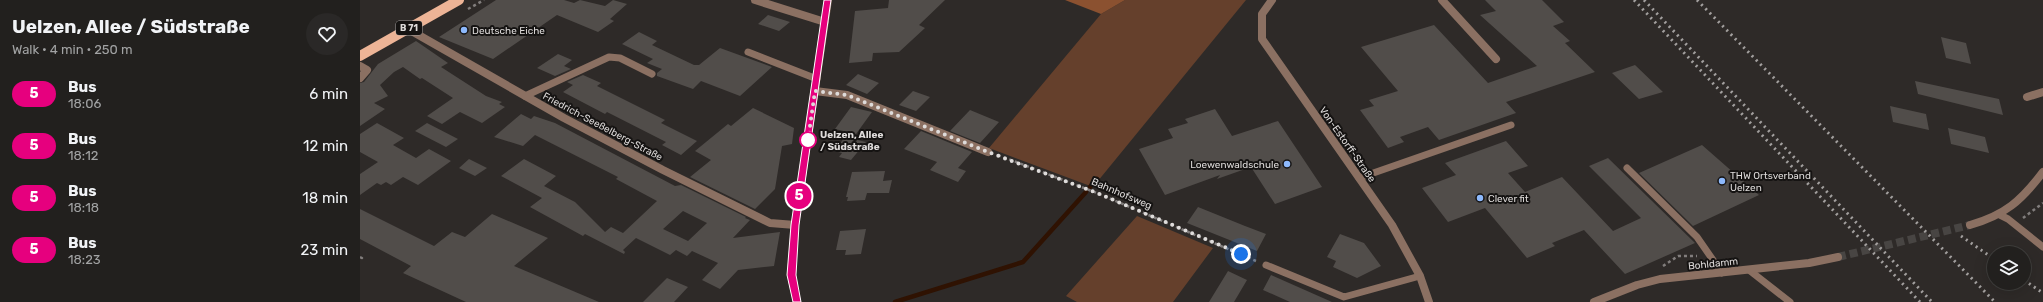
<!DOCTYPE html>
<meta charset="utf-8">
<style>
body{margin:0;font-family:Rubik,sans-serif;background:#2a2827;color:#f1f3f6;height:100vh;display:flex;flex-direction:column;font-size:15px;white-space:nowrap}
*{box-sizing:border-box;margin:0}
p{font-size:13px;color:#a2a3a4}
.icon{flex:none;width:22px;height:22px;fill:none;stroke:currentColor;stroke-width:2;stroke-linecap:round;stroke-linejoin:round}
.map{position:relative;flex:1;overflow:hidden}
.side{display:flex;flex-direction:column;background:#22201e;width:360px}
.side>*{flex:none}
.badge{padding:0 8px;border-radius:13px;font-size:14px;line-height:26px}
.tools{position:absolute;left:1627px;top:246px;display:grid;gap:8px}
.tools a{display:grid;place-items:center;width:44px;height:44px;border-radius:50%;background:#22201e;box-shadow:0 4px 16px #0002,0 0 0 1px #3f3e3c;font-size:20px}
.you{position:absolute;width:20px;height:20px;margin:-10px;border:3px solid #fff;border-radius:50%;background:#1a73e8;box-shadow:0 0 0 6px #1a73e833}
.map>.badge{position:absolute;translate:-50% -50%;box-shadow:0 0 0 2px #fff}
.round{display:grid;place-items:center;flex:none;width:42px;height:42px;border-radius:21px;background:#2a2827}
.summary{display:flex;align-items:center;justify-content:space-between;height:68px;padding:0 12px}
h1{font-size:19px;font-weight:700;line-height:30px}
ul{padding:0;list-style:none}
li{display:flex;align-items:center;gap:12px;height:52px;padding:0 12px}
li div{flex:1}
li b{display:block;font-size:15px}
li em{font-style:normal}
li .badge{min-width:44px;font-weight:700;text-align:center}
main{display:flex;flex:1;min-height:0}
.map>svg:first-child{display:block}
</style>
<main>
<section class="side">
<div class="summary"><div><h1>Uelzen, Allee / Südstraße</h1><p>Walk · 4 min · 250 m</p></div><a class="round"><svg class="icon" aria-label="heart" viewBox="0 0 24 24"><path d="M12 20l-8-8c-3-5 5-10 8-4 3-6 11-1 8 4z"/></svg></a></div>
<ul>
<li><span class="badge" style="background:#e6007e;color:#fff">5</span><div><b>Bus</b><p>18:06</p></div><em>6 min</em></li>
<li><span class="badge" style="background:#e6007e;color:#fff">5</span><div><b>Bus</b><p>18:12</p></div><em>12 min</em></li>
<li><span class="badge" style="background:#e6007e;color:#fff">5</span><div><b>Bus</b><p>18:18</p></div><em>18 min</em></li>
<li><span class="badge" style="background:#e6007e;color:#fff">5</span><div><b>Bus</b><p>18:23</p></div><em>23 min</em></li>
</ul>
</section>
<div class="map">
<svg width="1683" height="302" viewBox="0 0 1683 302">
<rect width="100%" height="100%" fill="#2e2a28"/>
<path fill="#65402c" d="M 765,0 L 886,0 L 733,187 L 629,148 L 741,14 Z
M 777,216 L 853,248 L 813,302 L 717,302 L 706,296 Z"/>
<path fill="#8b5130" d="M 705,0 L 765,0 L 741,14 Z"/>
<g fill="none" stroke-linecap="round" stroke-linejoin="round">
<path stroke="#2f1202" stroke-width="4.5" d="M 730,187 L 737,179
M 535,302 L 663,262 L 726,192"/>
</g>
<path fill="#514d4a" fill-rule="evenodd" d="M 136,0 L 204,0 L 214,3 L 220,0 L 245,6 L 253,0 L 267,4 L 250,19 L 254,21 L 238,32 L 197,15 L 133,59 L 79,37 Z
M 529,0 L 585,0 L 559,25 L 565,28 L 539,52 L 513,53 L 512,61 L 489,63 L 495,11 L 528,8 Z
M 1125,0 L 1182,0 L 1204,22 L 1193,26 L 1210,41 L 1205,43 L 1235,72 L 1146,102 L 1156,113 L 1079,140 L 1068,127 L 1040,137 L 1044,142 L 1028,148 L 1000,110 L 1014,106 L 1009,100 L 1038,91 L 1001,47 L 1074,25 L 1128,83 L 1177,66 L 1120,15 L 1136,11 Z
M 408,15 L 430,22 L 419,31 L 398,24 Z
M 279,32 L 297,41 L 292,45 L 334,65 L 339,65 L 360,48 L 412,67 L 380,96 L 341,81 L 333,89 L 297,76 L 297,73 L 302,69 L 287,63 L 293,59 L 262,44 Z
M 1581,37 L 1606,43 L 1611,64 L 1586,58 Z
M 56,41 L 88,63 L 81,67 L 126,96 L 142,102 L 139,104 L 145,107 L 122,123 L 100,112 L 82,124 L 67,116 L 93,98 L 62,78 L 60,79 L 43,67 L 34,72 L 20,85 L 28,96 L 14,103 L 25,109 L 0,126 L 0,83 L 4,82 L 18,64 Z
M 198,54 L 212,60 L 204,66 L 211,69 L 195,76 L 177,68 Z
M 1275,65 L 1303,92 L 1279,99 L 1252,73 Z
M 498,74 L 519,83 L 507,94 L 486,85 Z
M 223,75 L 241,83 L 237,86 L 305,120 L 301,123 L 337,141 L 321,155 L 302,145 L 306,142 L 247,112 L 245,114 L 203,92 L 213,85 L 207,82 Z
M 1555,81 L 1639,99 L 1643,115 L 1558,94 Z
M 553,91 L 570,97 L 556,111 L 539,105 Z
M 1530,106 L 1566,114 L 1569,130 L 1533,122 Z
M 491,107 L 512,112 L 496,134 L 475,129 Z
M 393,108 L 434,128 L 432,144 L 422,146 L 415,189 L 395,209 L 330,177 L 351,160 L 335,151 L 368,124 L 371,126 Z
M 855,109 L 872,136 L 918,121 L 962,187 L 915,204 L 891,167 L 857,179 L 860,175 L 805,195 L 779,149 L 813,138 L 808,129 L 828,123 L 825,119 Z
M 610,110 L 639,122 L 620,143 L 590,131 Z
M 161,114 L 171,119 L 174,116 L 195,123 L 315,186 L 321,185 L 386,217 L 385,218 L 390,220 L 373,238 L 420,232 L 414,266 L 378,270 L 360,289 L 342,280 L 358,263 L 332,251 L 327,256 L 316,250 L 310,255 L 276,238 L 263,250 L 265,252 L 264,254 L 225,234 L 223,236 L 170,207 L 182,198 L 141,176 L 164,159 L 196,176 L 184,186 L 215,202 L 245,232 L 251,227 L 263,233 L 297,201 L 256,179 L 258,177 L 175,135 L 163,146 L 134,137 ZM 323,211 L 347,223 L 328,241 L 303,229 Z
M 17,123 L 44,138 L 33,145 L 56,158 L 69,149 L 91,161 L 58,185 L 43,177 L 31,185 L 26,182 L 21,185 L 17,183 L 0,195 L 0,174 L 18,162 L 0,152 L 0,134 Z
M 67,123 L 98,139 L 86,147 L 55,131 Z
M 1588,128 L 1625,137 L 1629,153 L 1591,144 Z
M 561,131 L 612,152 L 598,168 L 606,171 L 598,182 L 570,170 L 577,162 L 544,149 Z
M 485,137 L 506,142 L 491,160 L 479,157 L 482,153 L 474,151 Z
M 1146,141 L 1168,166 L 1148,173 L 1165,192 L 1202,177 L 1253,231 L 1281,218 L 1229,166 L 1248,158 L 1335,243 L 1265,274 L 1224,230 L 1192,243 L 1195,246 L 1167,258 L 1125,208 L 1088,222 L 1062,188 L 1096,175 L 1085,163 Z
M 1342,145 L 1399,195 L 1333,226 L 1279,173 Z
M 109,159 L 127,168 L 115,176 L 99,168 Z
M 525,171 L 523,181 L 532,180 L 529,193 L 507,193 L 505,200 L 487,201 L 488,197 L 486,197 L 492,172 Z
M 838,207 L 885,226 L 906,234 L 897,251 L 827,223 Z
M 0,209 L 74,246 L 92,232 L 105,237 L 132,214 L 188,238 L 154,266 L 239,302 L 106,302 L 43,273 L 51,266 L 0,239 Z
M 506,229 L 501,254 L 485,255 L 486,250 L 476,250 L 480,231 Z
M 980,234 L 1004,243 L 1021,266 L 997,278 L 973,267 L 976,261 L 967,257 Z
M 868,271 L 887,280 L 874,302 L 849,302 Z
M 911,275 L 972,302 L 930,302 L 903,290 Z
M 307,278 L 328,287 L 314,302 L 283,302 Z"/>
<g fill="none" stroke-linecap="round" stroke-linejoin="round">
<path stroke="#484543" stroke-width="8" stroke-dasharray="8 4" stroke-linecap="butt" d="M 1478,257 L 1610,225"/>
<path stroke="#817d7c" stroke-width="2.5" stroke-dasharray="3 3" stroke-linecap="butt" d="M 108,9 L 124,0
M 638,155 L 737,193 L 896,261
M 1663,218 L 1683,203
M 0,257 L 2,258 L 0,259
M 1303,266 L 1318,256 L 1337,256"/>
<path stroke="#8b7062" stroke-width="7" d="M 388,52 L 457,79
M 165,96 L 249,57 L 260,58 L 292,74
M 1267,168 L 1337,237 L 1362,273
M 999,178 L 1151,125
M 1640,215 L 1648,219 L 1683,247
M 906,265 L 984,297 L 1060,276
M 1389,270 L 1430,302"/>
<path stroke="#8b7062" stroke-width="8" d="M 395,0 L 465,22
M 912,0 L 902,14 L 902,39 L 1032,225 L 1060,276 L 1069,302
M 1082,0 L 1136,59
M 48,29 L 204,118 L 303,170 L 410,223 L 435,225
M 0,66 L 7,70 L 0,78
M 455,91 L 487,95 L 628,152
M 1667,97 L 1683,92
M 1610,225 C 1645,215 1661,201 1683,172
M 437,302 L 431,275 L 435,225 L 468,0
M 1234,302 L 1277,285 L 1300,279 L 1449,263 L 1478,257"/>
<path stroke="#edb496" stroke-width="10" d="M 0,56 L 99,0"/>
<path stroke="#a29f9e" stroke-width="3" stroke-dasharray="2 4" stroke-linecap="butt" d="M 1274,0 L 1560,302
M 1284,0 L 1572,302
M 1337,0 L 1635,302
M 1601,236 L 1634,259
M 1664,280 L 1683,293"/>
</g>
<path fill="#e6007e" stroke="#fff" d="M 464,0 L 471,0 L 439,225 L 436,275 L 441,302 L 433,302 L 427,275 L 431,225 Z"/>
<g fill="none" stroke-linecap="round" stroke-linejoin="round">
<path stroke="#dedbda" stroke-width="4" stroke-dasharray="0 7.2" d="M 448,140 L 455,91 L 487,95 L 628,152 L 737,193 L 881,254"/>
</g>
<g fill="#8db9fc" stroke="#151312" stroke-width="1.5">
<circle cx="104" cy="30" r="4"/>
<circle cx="927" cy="164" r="4"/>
<circle cx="1362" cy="181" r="4"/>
<circle cx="1120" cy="198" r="4"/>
</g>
<circle fill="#fff" stroke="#e6007e" stroke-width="2" cx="448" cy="140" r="8"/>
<g text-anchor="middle" stroke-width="4" stroke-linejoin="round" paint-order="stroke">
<rect fill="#151312" stroke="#a29f9e" stroke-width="1" x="36" y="21" width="26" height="14" rx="3"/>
<g font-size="9" font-weight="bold" fill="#dedbda">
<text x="49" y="31">B 71</text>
</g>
<g font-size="10" fill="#dedbda" stroke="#151312" text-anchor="start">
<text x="112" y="34">Deutsche Eiche</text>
<text x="919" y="168" text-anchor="end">Loewenwaldschule</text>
<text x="1370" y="179">THW Ortsverband<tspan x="1370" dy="12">Uelzen</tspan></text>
<text x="1128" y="202">Clever fit</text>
</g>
<g font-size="10" fill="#dedbda" stroke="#151312">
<text transform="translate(243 126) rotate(28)" y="4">Friedrich-Seeßelberg-Straße</text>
<text transform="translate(988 144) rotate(55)" y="4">Von-Estorff-Straße</text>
<text transform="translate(762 193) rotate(23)" y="4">Bahnhofsweg</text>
<text transform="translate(1353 263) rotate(-6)" y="4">Bohldamm</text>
</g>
<g font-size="10" font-weight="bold" fill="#dedbda" stroke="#151312" text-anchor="start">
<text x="460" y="138">Uelzen, Allee<tspan x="460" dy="12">/ Südstraße</tspan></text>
</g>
</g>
</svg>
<div class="tools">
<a><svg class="icon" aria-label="layers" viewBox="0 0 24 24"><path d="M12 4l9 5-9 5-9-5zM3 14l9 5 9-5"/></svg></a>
</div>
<div class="you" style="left:881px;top:254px"></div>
<b class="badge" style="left:439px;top:196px;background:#e6007e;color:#fff">5</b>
</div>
</main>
